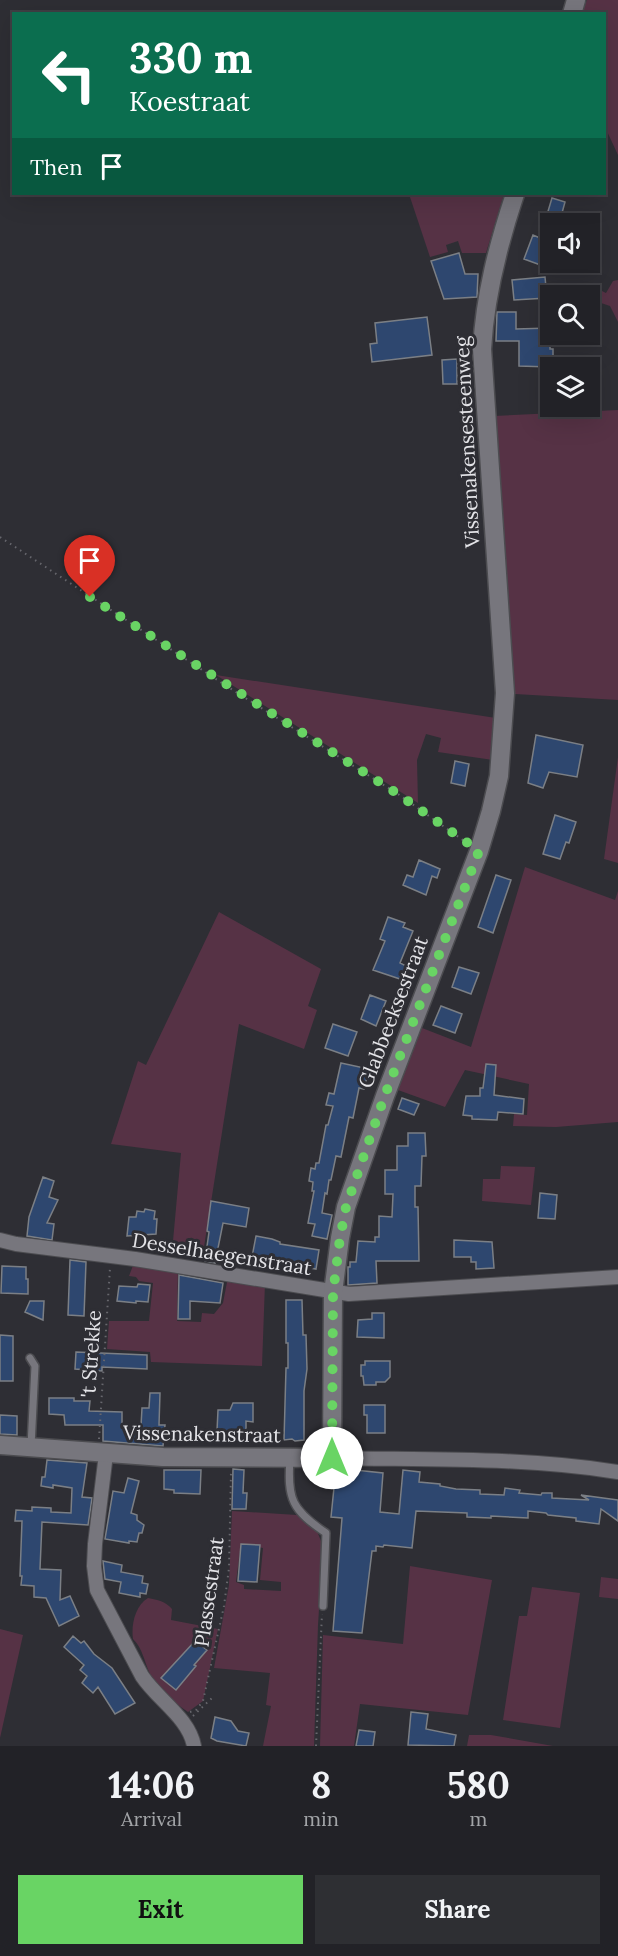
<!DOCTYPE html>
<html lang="en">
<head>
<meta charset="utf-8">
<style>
	body { margin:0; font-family:Lora,serif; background:#2e2f33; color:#f1f3f6; height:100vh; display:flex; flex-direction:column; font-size:22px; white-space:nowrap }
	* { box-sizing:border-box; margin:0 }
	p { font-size:20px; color:#a2a4a7 }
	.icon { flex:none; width:33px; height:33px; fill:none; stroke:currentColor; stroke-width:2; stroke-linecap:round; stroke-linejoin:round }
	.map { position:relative; height:1746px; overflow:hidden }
	.details { display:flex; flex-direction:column; background:#222227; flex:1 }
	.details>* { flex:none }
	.banner { position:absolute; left:12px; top:12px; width:594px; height:183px; border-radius:0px; box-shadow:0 6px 24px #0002,0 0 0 2px #3f3f44; background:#0b6e4f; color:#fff; overflow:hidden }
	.buttons { position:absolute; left:540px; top:213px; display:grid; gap:12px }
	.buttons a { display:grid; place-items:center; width:60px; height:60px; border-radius:0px; background:#222227; box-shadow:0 6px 24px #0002,0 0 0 2px #3f3f44; font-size:30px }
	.pin { position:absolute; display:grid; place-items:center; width:51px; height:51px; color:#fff; margin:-62px -26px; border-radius:50% 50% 50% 0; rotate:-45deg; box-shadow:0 0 6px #0007 }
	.pin .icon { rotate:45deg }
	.me { position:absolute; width:66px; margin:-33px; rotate:0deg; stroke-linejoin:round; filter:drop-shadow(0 0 4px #0008) }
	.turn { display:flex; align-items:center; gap:21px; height:126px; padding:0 18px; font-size:27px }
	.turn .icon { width:78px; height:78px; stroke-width:2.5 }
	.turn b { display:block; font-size:42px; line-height:51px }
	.then { display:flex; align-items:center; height:57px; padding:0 18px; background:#0003; gap:12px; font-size:22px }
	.eta { display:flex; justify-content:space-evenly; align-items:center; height:102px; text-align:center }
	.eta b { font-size:36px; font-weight:700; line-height:42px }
	.action { display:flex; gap:12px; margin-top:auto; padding:12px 18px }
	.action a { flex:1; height:69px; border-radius:0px; background:#69d464; color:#111; font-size:24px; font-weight:700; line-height:69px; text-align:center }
	.action a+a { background:#2e2f33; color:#f1f3f6 }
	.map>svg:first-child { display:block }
	.green { fill:#563245; fill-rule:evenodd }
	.building { fill:#2e476f; stroke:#7b7f85; stroke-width:1.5 }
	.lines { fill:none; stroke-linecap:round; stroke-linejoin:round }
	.lane-casing { stroke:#4c4c50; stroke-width:10 }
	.street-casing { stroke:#4c4c50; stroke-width:16 }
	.secondary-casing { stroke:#4c4c50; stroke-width:21 }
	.path { stroke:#67676d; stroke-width:2; stroke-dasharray:1.5 4.5; stroke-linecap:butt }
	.lane { stroke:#77767d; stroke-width:7 }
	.street { stroke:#77767d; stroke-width:14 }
	.secondary { stroke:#77767d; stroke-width:18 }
	.route { stroke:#69d464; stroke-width:10; stroke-dasharray:0 18 }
	.labels { text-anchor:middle; stroke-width:6; stroke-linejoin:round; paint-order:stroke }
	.street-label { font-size:20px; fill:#e4e4e8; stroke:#2e2e34 }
</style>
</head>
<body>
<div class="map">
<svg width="618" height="1746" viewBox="0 0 618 1746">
	<rect width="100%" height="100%" fill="#2e2e34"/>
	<!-- green -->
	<path class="green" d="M587,0H618V155L605,127L604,14L582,13Z
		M409,194H504L486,253H462L458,241L446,245L448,252L430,257Z
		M618,280V322L610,306L592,300L590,296L587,295L590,291L600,290L606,293L613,281Z
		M618,410V700L515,694L494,416Z
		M216,675L496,718L493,760L438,752L441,738L426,734L417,760L418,803Z
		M618,757V863L604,859Z
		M525,867L615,900L618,891V1122L556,1127L513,1126L514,1114L527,1115L529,1084L465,1070L445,1107L398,1090L422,1028L471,1047Z
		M219,912L321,969L308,1006L317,1010L304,1049L239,1024L204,1247L173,1241L181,1153L111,1144L138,1061L146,1065Z
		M501,1166L535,1167L531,1205L482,1201L483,1179H500Z
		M134,1263L178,1268L177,1321L201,1322L202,1313L214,1314L223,1303L228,1277L265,1283L262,1366L151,1362L150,1352L107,1349L109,1321H149L153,1283L139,1281L136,1277L129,1276Z
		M232,1511L297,1515L317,1531L323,1546L318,1625L314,1746H263L271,1706L266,1705L270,1673L214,1668L229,1585ZM241,1544L263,1548L260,1580L281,1582V1591L244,1589V1585L236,1582Z
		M410,1566L492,1580L468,1715L360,1704L354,1746H320L323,1635L403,1644Z
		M601,1577L618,1579V1599L599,1597Z
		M532,1587L580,1593L560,1728L503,1720L519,1616H527Z
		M148,1598C158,1600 165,1601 172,1609L171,1620L218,1629L203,1701L188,1712C174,1702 157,1690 150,1674C144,1661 143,1649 133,1639C131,1625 135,1606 148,1598Z
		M0,1629L23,1635L0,1738Z
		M469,1735H491L553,1746H467Z"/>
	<!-- building -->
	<path class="building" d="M552,198L565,202L559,224H550V255L546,267L524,259L533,235L540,238Z
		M459,253L465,274H478L477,297L444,299L431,261Z
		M545,277L547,298L514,300L512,280Z
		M497,312H516V329L550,328V349H553V361H550V367L519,366V341H496Z
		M427,317L432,355L372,362L370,344L377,343L375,323Z
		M457,359V384H443L442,360Z
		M536,735L583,745L577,777L549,772L543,788L528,783Z
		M455,761L469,764L465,786L451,783Z
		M555,815L576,822L569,843L566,842L560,859L543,854Z
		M419,860L440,869L437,878L432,876L426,895L403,885L407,875L413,877Z
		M496,875L511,880L493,933L478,927Z
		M388,917L405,923L403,927L413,931L400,963L408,967L403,980L373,970L385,941L380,939Z
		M459,967L479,973L471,994L452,987Z
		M370,995L386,1001L376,1026L361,1019Z
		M441,1006L462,1014L455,1033L433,1025Z
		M333,1024L357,1032L348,1056L325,1048Z
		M341,1063L369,1069L364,1089L359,1088L353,1118L349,1117L341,1157L336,1156L331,1180H329L327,1194L325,1193L322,1213L332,1215L327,1239L312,1236L315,1224L308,1223L314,1191H312L313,1182L309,1181L311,1168L315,1169L316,1163H319L326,1125H328L333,1106L326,1105L329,1093L334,1094Z
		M486,1064L496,1065L494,1095L524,1099L523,1114L498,1112L497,1120L472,1119V1116L463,1115L466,1096H480V1088H483Z
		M402,1098L419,1104L414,1115L398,1109Z
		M408,1133H425L426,1156H422L421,1186H415V1207H418L419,1261H376L377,1283L348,1285V1267H350V1262H356L358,1241L375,1242V1237H379V1216L392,1217L393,1194H385V1170H397V1146H408Z
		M43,1177L54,1181L49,1197L58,1200L47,1223L54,1224L52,1240L27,1236L29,1217Z
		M540,1193L557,1195L555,1219L538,1218Z
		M211,1201L249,1208L246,1227L223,1223L215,1263L205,1261L209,1232L207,1231Z
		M145,1209L155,1211L154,1219H157L156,1234L127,1236L129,1217H136L137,1211L144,1212Z
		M256,1236L272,1239L280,1242V1244L319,1250L316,1269L252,1257Z
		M454,1240L492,1242L494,1268L476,1269V1262H471V1257H454Z
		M70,1260L86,1262L84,1316L68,1315Z
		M2,1266L26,1267V1279H28V1294L1,1293Z
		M179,1275L223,1283L220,1303L190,1301V1319H178Z
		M138,1284L150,1285L148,1302L136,1301V1303L117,1301L119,1286L137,1287Z
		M286,1300H302L303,1335H306L307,1369L304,1391V1440L295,1441L292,1439L284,1440L286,1368H288V1343H286Z
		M30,1301H44L43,1320L25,1312Z
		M372,1313H384V1338L357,1337L358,1320L372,1319Z
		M0,1335L13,1336V1381H0Z
		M76,1352L147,1355V1369L102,1367V1371L75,1369Z
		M365,1361H390V1377L385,1382H376V1385H364L363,1376H361V1365H365Z
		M150,1393H160L159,1425H165L163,1446L103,1441V1425H65L64,1415L49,1414V1398H74V1401H90L89,1411L122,1412V1424L141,1426L142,1408H149Z
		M233,1403H253V1422L246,1421V1431H217L218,1410H230Z
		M364,1405H385V1433H367V1415H364Z
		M0,1415L17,1416V1435L0,1434Z
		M47,1460L87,1463L82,1497L92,1498L88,1525L42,1522L40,1569L61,1570L60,1600L70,1596L79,1616L59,1626L46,1598L34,1597V1586L21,1585L22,1576H20L22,1521H15L16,1510L32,1511V1507L51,1508V1512L71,1513L72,1488L53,1485V1488L41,1486L42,1477H45Z
		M336,1468L383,1473L380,1512L399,1514L403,1470L420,1472L419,1482L440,1484V1486L456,1489L480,1490V1494L504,1495L505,1488L520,1490L519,1493L541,1495L542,1493H552V1498L589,1500L581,1495L618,1500V1521L601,1509L599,1524L576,1521V1518L548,1515L546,1513L528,1511V1518L491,1516V1518L467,1517V1513L416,1511L412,1548L384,1545L383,1547L376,1546V1551H372L362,1633L333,1631L342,1518L331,1517Z
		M233,1469L244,1470L243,1493H247L246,1509H232Z
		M164,1470H201L200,1494L174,1493V1490L164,1489Z
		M128,1478L139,1481L131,1513L137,1515V1520L144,1525L142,1533H139L137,1542L129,1541V1543L105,1539L113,1491L124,1493Z
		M241,1544L260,1545L257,1582L238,1581Z
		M103,1561L122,1565L121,1572L143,1576L142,1583L148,1584L146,1594L140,1593V1597L119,1593L121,1582L105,1579Z
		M73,1636L81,1643L84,1641L94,1654L112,1668L135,1703L115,1714L98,1687L93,1693L82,1683L87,1676L80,1670L84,1665L64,1647Z
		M195,1641L207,1650L194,1665L196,1666L176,1690L161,1678Z
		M411,1712L428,1714L426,1729L456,1735L454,1746L408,1745Z
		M215,1717L231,1721L238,1731L249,1733L246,1746L217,1741L211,1738Z
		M359,1730L375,1732L373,1746H356Z"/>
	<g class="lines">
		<!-- lane casing -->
		<g class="lane-casing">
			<path id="lane" d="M30,1358L35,1366L31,1446
				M290,1459C287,1499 292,1510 326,1533L323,1606"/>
		</g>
		<!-- street casing -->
		<g class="street-casing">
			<path id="street" d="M0,1240L16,1244L135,1259L349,1294L618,1277
				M106,1454L95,1544L94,1566L97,1590L142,1676C158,1700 189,1718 194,1746
				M332,1458C427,1460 524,1457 618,1472"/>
		</g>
		<!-- secondary casing -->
		<g class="secondary-casing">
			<path id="secondary" d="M572,14L576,0
				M0,1445L163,1457L332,1458L333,1293L340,1238L346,1207L385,1096L479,851L491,811L499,776L505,693L482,349C485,295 498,245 515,194"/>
		</g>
		<!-- path -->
		<path class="path" d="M0,537L228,687L398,794L467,843
			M99,1439L110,1268
			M190,1712L196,1710L203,1701L224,1606L229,1568L231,1472
			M193,1716L212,1698
			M316,1746L322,1614"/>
		<!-- lane -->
		<use href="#lane" class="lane"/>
		<!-- street -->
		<use href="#street" class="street"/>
		<!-- secondary -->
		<use href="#secondary" class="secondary"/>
	</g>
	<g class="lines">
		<!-- route -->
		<path class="route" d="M90,597L398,794L479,851L385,1095L346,1207L340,1238L333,1293L332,1458"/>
	</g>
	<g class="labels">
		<!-- street labels -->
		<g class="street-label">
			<text transform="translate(467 442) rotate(-93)" y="7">Vissenakensesteenweg</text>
			<text transform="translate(393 1012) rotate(-69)" y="7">Glabbeeksestraat</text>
			<text transform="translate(222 1254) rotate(9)" y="7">Desselhaegenstraat</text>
			<text transform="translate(91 1354) rotate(-86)" y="7">'t Strekke</text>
			<text transform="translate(202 1434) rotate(1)" y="7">Vissenakenstraat</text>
			<text transform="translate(209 1592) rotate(-82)" y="7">Plassestraat</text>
		</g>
	</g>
</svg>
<div class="buttons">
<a><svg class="icon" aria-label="sound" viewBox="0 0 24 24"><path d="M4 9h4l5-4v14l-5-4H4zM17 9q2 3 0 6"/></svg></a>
<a><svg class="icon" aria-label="search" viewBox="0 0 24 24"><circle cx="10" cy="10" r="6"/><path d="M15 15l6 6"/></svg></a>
<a><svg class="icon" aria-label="layers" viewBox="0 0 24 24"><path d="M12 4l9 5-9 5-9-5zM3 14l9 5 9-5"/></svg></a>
</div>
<div class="pin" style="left:90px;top:597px;background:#d93025"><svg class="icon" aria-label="arrive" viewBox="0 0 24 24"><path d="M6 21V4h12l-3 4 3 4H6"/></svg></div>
<svg class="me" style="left:332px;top:1458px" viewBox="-20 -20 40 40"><circle r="19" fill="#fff"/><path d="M0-13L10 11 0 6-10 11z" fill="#69d464"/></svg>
<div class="banner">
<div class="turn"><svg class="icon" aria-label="left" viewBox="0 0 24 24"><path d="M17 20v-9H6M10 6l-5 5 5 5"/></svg><div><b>330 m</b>Koestraat</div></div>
<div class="then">Then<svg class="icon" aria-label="arrive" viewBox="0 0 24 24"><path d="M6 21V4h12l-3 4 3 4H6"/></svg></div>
</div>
</div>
<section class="details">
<div class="eta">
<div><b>14:06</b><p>Arrival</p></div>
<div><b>8</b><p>min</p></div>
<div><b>580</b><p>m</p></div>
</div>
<div class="action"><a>Exit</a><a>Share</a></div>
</section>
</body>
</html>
